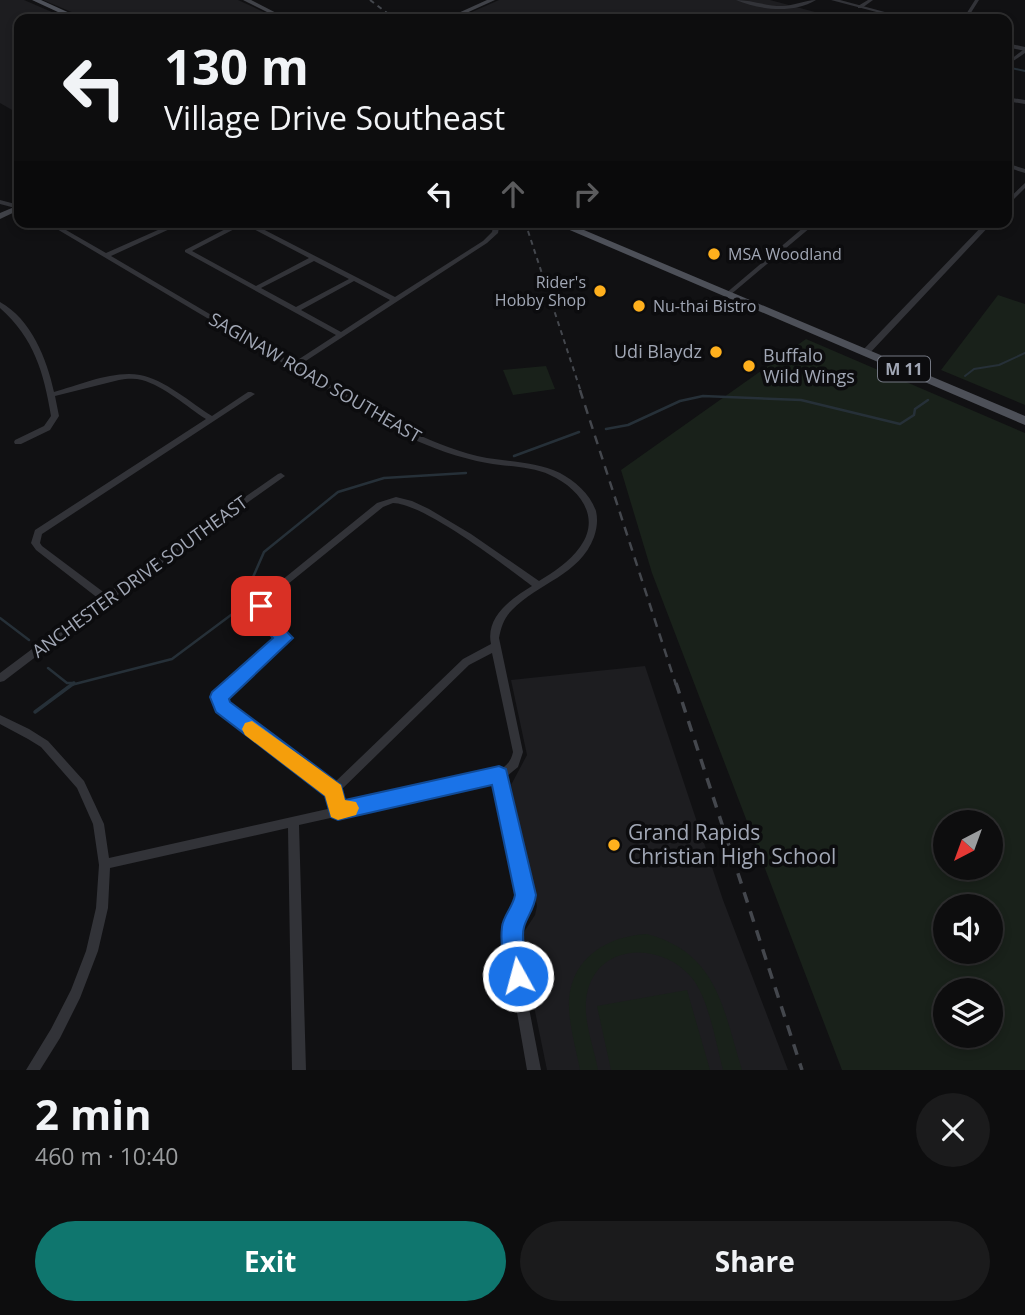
<!DOCTYPE html>
<html lang="en">
<head>
<meta charset="utf-8">
<style>
	body { margin:0; font-family:"Open Sans",sans-serif; background:#1b1b1c; color:#f1f3f6; height:100vh; display:flex; flex-direction:column; font-size:26px; white-space:nowrap }
	* { box-sizing:border-box; margin:0 }
	p { font-size:23px; color:#9a9c9e }
	.icon { flex:none; width:38px; height:38px; fill:none; stroke:currentColor; stroke-width:2; stroke-linecap:round; stroke-linejoin:round }
	.map { position:relative; height:1070px; overflow:hidden }
	.panel { display:flex; flex-direction:column; background:#0d0d0e; flex:1 }
	.panel>* { flex:none }
	.banner { position:absolute; left:14px; top:14px; width:998px; height:214px; border-radius:14px; box-shadow:0 4px 10px #0003,0 0 0 2px #2d2d2e; background:#0d0d0e; color:#f1f3f6; overflow:hidden }
	.needle { width:46px; rotate:221deg }
	.tools { position:absolute; left:933px; top:810px; display:grid; gap:14px }
	.tools a { display:grid; place-items:center; width:70px; height:70px; border-radius:50%; background:#0d0d0e; box-shadow:0 4px 10px #0003,0 0 0 2px #2d2d2e; font-size:35px }
	.pin { position:absolute; display:grid; place-items:center; width:60px; height:60px; color:#fff; margin:-30px; border-radius:14px; box-shadow:0 4px 10px #0006 }
	.me { position:absolute; width:77px; margin:-38px; rotate:353deg; stroke-linejoin:round; filter:drop-shadow(0 0 5px #0008) }
	.turn { display:flex; align-items:center; gap:24px; height:147px; padding:0 35px; font-size:32px }
	.turn .icon { width:91px; height:91px; stroke-width:2.5 }
	.turn b { display:block; font-size:49px; line-height:60px }
	.lanes { display:flex; align-items:center; height:66px; padding:0 35px; background:#0003; justify-content:center; gap:35px; direction:ltr }
	.lanes .off { opacity:.35 }
	.round { display:grid; place-items:center; flex:none; width:74px; height:74px; border-radius:37px; background:#1b1b1c }
	.summary { display:flex; align-items:center; justify-content:space-between; height:119px; padding:0 35px }
	h1 { font-size:42px; font-weight:700; line-height:52px }
	.button { display:flex; gap:14px; margin-top:auto; padding:14px 35px }
	.button a { flex:1; height:80px; border-radius:42px; background:#0f766e; color:#fff; font-size:28px; font-weight:700; line-height:80px; text-align:center }
	.button a+a { background:#1b1b1c; color:#f1f3f6 }
	.map>svg:first-child { display:block }
	.built { fill:#1d1d20 }
	.green { fill:#19211a; fill-rule:evenodd }
	.lines { fill:none; stroke-linecap:round; stroke-linejoin:round }
	.stream-far2 { stroke:#263038; stroke-width:2 }
	.stream-far1 { stroke:#263038; stroke-width:2.5 }
	.stream { stroke:#263038; stroke-width:3.5 }
	.minor { fill:#323338; fill-rule:evenodd }
	.tertiary { fill:#323338; fill-rule:evenodd }
	.secondary { fill:#404248; fill-rule:evenodd }
	.primary { fill:#4d5058; fill-rule:evenodd }
	.rail-far2 { stroke:#44474d; stroke-width:2; stroke-dasharray:5 4.5; stroke-linecap:butt }
	.rail-far1 { stroke:#44474d; stroke-width:2.5; stroke-dasharray:9 7; stroke-linecap:butt }
	.rail { stroke:#44474d; stroke-width:3.5; stroke-dasharray:11 9; stroke-linecap:butt }
	.route { fill:#1a73e8; stroke:#114b97; stroke-width:2 }
	.slow { fill:#f59e0b }
	.poi-dot { fill:#ffb01d; stroke:#0c0c0e; stroke-width:2.5 }
	.labels { text-anchor:middle; stroke-width:7; stroke-linejoin:round; paint-order:stroke }
	.far-poi-label { font-size:16px; fill:#a1a7b5; stroke:#0c0c0e; text-anchor:start }
	.shield { fill:#0c0c0e; stroke:#747883; stroke-width:2 }
	.shield-label { font-size:16px; font-weight:bold; fill:#a1a7b5 }
	.poi-label { font-size:18px; fill:#a1a7b5; stroke:#0c0c0e; text-anchor:end }
	.street-label { font-size:18px; fill:#a1a7b5; stroke:#0c0c0e }
	.near-poi-label { font-size:21px; fill:#a1a7b5; stroke:#0c0c0e; text-anchor:start }
</style>
</head>
<body>
<div class="map">
<svg width="1025" height="1070" viewBox="0 0 1025 1070">
	<rect width="100%" height="100%" fill="#111113"/>
	<!-- built -->
	<path class="built" d="M0,0H24L68,19H19V114L0,103Z
		M43,0H238L279,19H88Z
		M499,0H770L815,12L803,19H456Z
		M645,666L723,900L788,1070H547L520,938L535,915L537,906L511,785L527,755L511,680Z"/>
	<!-- green -->
	<path class="green" d="M998,295L1025,304V405L941,370Z
		M806,339L1025,433V1070H842L652,573L621,470ZM945,822H990V868H945ZM990,906V952H945V906ZM990,990V1036H945V990Z
		M546,366L555,389L513,395L503,370Z
		M647,934C718,953 723,1009 742,1070H723C716,1044 709,999 692,978C660,939 591,943 586,1001C584,1023 594,1048 598,1070H580C576,1048 568,1023 569,1000C572,957 608,936 647,934Z
		M687,990L710,1070H611L597,1006Z"/>
	<g class="lines">
		<!-- stream-far2 -->
		<path class="stream-far2" d="M1011,68L1025,71
			M965,376L974,369L999,365L1025,353"/>
		<!-- stream-far1 -->
		<path class="stream-far1" d="M606,429L628,425L680,401L703,396L801,400L900,424L914,415L915,409L928,400
			M514,456L579,432
			M0,618L29,640
			M48,668L67,683H74
			M71,685L172,659L239,609L264,552L338,492L384,478L466,473"/>
		<!-- stream -->
		<path class="stream" d="M35,712L74,683"/>
		<!-- minor -->
		<path class="minor" d="M736,0C751,0 766,6 782,6C794,6 805,0 816,0C792,14 761,10 736,0Z
			M868,0H873L862,8H858V6Z
			M975,0H979L967,19H963Z
			M1023,50H1025V53L1006,66V63Z
			M1006,97L1025,100V104L1006,101Z
			M1009,117L1014,118L1006,125V120Z
			M1006,163L1025,169V173L1006,167Z
			M1025,183V188L1006,207V201Z
			M0,200L19,205V209L0,204Z
			M45,222H53L62,227L75,222H84L66,230L106,253L176,222H185L111,256L293,363L336,335L185,252V250L239,222H249L395,297L483,241L492,232L494,222H500L498,233L487,243L298,366L412,432C436,443 461,453 487,458C512,462 537,462 560,473C575,481 590,494 596,511C598,520 597,528 594,537C580,575 538,583 512,610C504,618 501,627 499,638L523,752L518,767L506,777L531,895L527,908L519,925L518,935L522,972L541,1070H527L510,972L506,935L507,925L516,905L519,895L496,781L299,825L306,1070H292L288,828L110,868L108,908L98,951L80,998L60,1038L40,1070H26L51,1029L71,990L86,951L96,908L99,865L93,824L77,788L41,747L28,739L0,724V715L29,729L48,741L84,781L104,824L109,858L332,808L328,794L218,710L214,697L215,694L278,638L256,615V606L266,593L377,503L396,497L412,501L429,509L471,534L539,581C554,572 569,562 580,547C602,517 579,488 550,475C531,466 508,467 487,463C459,458 432,448 406,436ZM244,224L309,258L256,286L192,251ZM314,261L349,279L296,307L261,288ZM354,281L390,300L341,332L301,310ZM393,503C425,504 504,565 532,586C512,598 485,617 491,644L463,659L333,784L226,705L224,698L289,638L266,614V607L272,597L383,507ZM492,653L513,752C511,762 506,766 498,771L342,806L339,792L469,665Z
			M810,222H817L729,296H725V294Z
			M986,222H993L868,355H862V351Z
			M0,302C31,319 47,359 54,392C79,385 114,370 140,375C164,379 191,403 212,416L248,392H251L255,394L42,534L40,543L42,546L106,594L278,474L281,473L285,476L109,601L4,681L0,682V673L99,599L36,550L31,543L35,530L206,419C187,407 164,386 142,380C134,378 126,379 119,380L55,396L59,416L50,430L21,444H15L14,442L15,440L44,426L51,416C44,373 34,338 0,308Z"/>
		<!-- tertiary -->
		<path class="tertiary" d="M831,0H840L911,19H903Z
			M1006,43L1025,47V51L1006,47Z"/>
		<!-- secondary -->
		<path class="secondary" d="M243,0H251L288,19H281Z
			M487,0H495L453,19H445Z
			M19,205V210L0,219V213Z"/>
		<!-- primary -->
		<path class="primary" d="M32,0H41L83,19H73Z
			M551,222H565L1025,416V425Z"/>
		<!-- rail-far2 -->
		<path class="rail-far2" d="M370,0L395,19
			M525,222L581,392"/>
		<!-- rail-far1 -->
		<path class="rail-far1" d="M580,390L676,685"/>
		<!-- rail -->
		<path class="rail" d="M676,683L802,1070"/>
	</g>
	<!-- route -->
	<path class="route" d="M261,600L267,601L269,613L293,638L229,699L230,702L341,785L345,800L499,766L506,769L536,895C534,910 527,916 524,927C519,945 533,966 526,984L518,987L510,984C504,969 500,943 502,927C503,916 513,907 515,895L492,785L338,820L331,817L325,796L216,712L210,697L212,692L273,638L252,615L255,601Z"/>
	<!-- slow -->
	<path class="slow" d="M252,721L341,785L345,800L356,802L359,808L356,815L338,820L331,817L325,796L245,735L242,729L245,723Z"/>
	<!-- markers -->
	<g class="poi-dot">
		<circle cx="714" cy="254" r="7"/>
		<circle cx="600" cy="291" r="7"/>
		<circle cx="639" cy="306" r="7"/>
		<circle cx="716" cy="352" r="7"/>
		<circle cx="749" cy="366" r="7"/>
		<circle cx="614" cy="845" r="7"/>
	</g>
	<g class="labels">
		<!-- far-poi labels -->
		<g class="far-poi-label">
			<text x="728" y="260">MSA Woodland</text>
			<text x="586" y="288" text-anchor="end">Rider's<tspan x="586" dy="18">Hobby Shop</tspan></text>
			<text x="653" y="312">Nu-thai Bistro</text>
		</g>
		<!-- shield labels -->
		<rect class="shield" x="878" y="356.5" width="52" height="25" rx="5"/>
		<g class="shield-label">
			<text x="904" y="375">M 11</text>
		</g>
		<!-- poi labels -->
		<g class="poi-label">
			<text x="702" y="358">Udi Blaydz</text>
			<text x="763" y="362" text-anchor="start">Buffalo<tspan x="763" dy="21">Wild Wings</tspan></text>
		</g>
		<!-- street labels -->
		<g class="street-label">
			<text transform="translate(315 378) rotate(30)" y="6">SAGINAW ROAD SOUTHEAST</text>
			<text transform="translate(140 577) rotate(-36)" y="6">ANCHESTER DRIVE SOUTHEAST</text>
		</g>
		<!-- near-poi labels -->
		<g class="near-poi-label">
			<text x="628" y="840">Grand Rapids<tspan x="628" dy="24">Christian High School</tspan></text>
		</g>
	</g>
</svg>
<div class="tools">
<a><svg class="needle" viewBox="-14 -14 28 28"><path d="M0-13l5 13h-10z" fill="#e53935"/><path d="M0 13l5-13h-10z" fill="#9a9c9e"/></svg></a>
<a><svg class="icon" aria-label="sound" viewBox="0 0 24 24"><path d="M4 9h4l5-4v14l-5-4H4zM17 9q2 3 0 6"/></svg></a>
<a><svg class="icon" aria-label="layers" viewBox="0 0 24 24"><path d="M12 4l9 5-9 5-9-5zM3 14l9 5 9-5"/></svg></a>
</div>
<div class="pin" style="left:261px;top:606px;background:#d93025"><svg class="icon" aria-label="arrive" viewBox="0 0 24 24"><path d="M6 21V4h12l-3 4 3 4H6"/></svg></div>
<svg class="me" style="left:518px;top:976px" viewBox="-20 -20 40 40"><circle r="17" fill="#1a73e8" stroke="#fff" stroke-width="3"/><path d="M0-11L8 9 0 5-8 9z" fill="#fff"/></svg>
<div class="banner">
<div class="turn"><svg class="icon" aria-label="left" viewBox="0 0 24 24"><path d="M17 20v-9H6M10 6l-5 5 5 5"/></svg><div><b>130 m</b>Village Drive Southeast</div></div>
<div class="lanes"><svg class="icon" aria-label="left" viewBox="0 0 24 24"><path d="M17 20v-9H6M10 6l-5 5 5 5"/></svg><svg class="icon off" aria-label="ahead" viewBox="0 0 24 24"><path d="M12 20V5M6 11l6-6 6 6"/></svg><svg class="icon off" aria-label="right" viewBox="0 0 24 24"><path d="M7 20v-9h11M14 6l5 5-5 5"/></svg></div>
</div>
</div>
<section class="panel">
<div class="summary"><div><h1>2 min</h1><p>460 m · 10:40</p></div><a class="round"><svg class="icon" aria-label="close" viewBox="0 0 24 24"><path d="M6 6l12 12M18 6L6 18"/></svg></a></div>
<div class="button"><a>Exit</a><a>Share</a></div>
</section>
</body>
</html>
